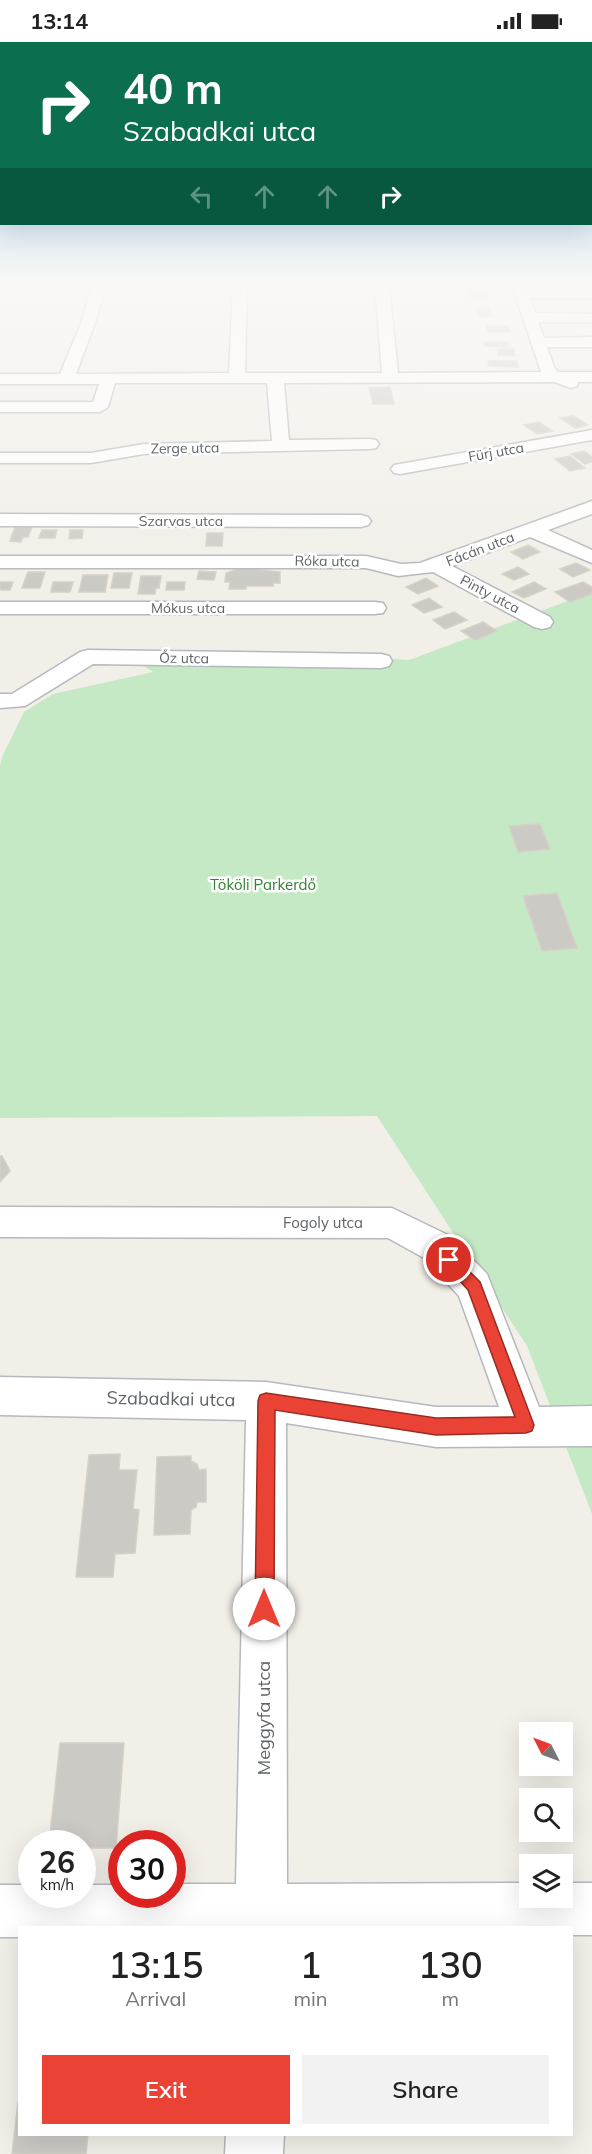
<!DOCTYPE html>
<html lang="en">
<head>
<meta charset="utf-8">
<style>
	body { margin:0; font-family:Mulish,sans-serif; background:#f2f2f2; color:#222; height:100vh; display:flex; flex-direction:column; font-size:22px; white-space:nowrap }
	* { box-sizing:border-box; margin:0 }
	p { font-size:20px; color:#767676 }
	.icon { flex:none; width:33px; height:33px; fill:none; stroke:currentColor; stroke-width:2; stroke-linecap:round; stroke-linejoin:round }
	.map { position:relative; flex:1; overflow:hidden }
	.side { position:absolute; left:18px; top:1884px; width:555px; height:210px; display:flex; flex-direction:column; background:#fff; border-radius:0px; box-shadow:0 6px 24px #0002 }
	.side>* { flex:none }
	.banner { position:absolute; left:0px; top:0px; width:592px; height:183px; box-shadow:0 6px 24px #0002; background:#0b6e4f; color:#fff; overflow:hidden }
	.needle { width:39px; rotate:312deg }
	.controls { position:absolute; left:519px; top:1680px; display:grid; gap:12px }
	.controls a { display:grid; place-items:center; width:54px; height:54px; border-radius:0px; background:#fff; box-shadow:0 6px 24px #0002; font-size:30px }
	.speed { position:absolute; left:18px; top:1788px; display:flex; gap:12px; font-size:30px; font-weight:700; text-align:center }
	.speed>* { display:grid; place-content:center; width:78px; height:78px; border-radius:50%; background:#fff; box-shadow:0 6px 24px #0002; line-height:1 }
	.speed small { font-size:15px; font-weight:400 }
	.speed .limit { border:9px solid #d22; background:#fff; color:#111 }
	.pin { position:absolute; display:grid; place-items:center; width:51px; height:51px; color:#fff; margin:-26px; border:3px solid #fff; border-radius:50%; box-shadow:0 2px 6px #0007 }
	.me { position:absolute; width:66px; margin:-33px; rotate:0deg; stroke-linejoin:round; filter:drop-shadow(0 0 4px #0008) }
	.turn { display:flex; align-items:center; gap:21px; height:126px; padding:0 24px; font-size:27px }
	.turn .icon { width:78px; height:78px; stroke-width:2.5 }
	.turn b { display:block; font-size:42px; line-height:51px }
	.lanes { display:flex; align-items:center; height:57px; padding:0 24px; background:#0003; justify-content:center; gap:30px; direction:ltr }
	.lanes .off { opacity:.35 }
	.eta { display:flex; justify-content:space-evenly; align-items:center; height:102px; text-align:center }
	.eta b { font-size:36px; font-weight:600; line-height:42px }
	.primary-button { display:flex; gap:12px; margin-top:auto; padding:12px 24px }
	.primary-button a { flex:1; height:69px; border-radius:0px; background:#ea4335; color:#fff; font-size:24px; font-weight:600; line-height:69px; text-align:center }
	.primary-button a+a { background:#f2f2f2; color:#222 }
	.status { display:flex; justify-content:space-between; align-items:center; height:42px; padding:0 30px; background:#fff; direction:ltr }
	.status svg { height:16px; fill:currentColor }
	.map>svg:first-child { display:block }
	.green { fill:#c5e8c5 }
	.building { fill:#cccac5; stroke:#d6d1c6; stroke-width:1.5 }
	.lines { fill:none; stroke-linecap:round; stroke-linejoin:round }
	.minor-casing { stroke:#b5b8bc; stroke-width:3 }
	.minor { fill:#fff; fill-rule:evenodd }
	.route { fill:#ea4335; stroke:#982c22; stroke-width:1.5 }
	.labels { text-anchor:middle; stroke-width:5; stroke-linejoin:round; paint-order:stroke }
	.far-street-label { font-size:14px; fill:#5f6368; stroke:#fff }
	.park-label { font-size:15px; fill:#348238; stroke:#fff }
	.street-label { font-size:15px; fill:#5f6368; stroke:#fff }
	.near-street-label { font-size:18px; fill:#5f6368; stroke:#fff }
</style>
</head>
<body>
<div class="status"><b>13:14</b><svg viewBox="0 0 49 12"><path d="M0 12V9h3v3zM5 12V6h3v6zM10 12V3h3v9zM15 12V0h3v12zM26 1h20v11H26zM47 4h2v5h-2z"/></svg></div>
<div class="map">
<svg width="592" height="2112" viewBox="0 0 592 2112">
	<rect width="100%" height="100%" fill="#f1efe8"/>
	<!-- green -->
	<path class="green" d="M592,550V1472L527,1304L377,1074L0,1076V724L2,715L24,670L53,652L153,630L129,614L277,610L409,618Z"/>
	<!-- building -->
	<path class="building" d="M467,248H486L488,256H469Z
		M476,266H489L492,275H479Z
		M486,284H508L510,290H488Z
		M484,300H507L508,305L485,304Z
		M497,307H514L515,314L498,313Z
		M488,319H517L518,325L489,324Z
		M390,345L394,362H373L369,346Z
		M573,374L588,383L575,386L560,376Z
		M539,380L552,389L537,392L524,383Z
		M584,409L592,415V420L585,422L571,412Z
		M570,414L585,426L570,429L555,417Z
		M15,485H32L28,495H23L21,500L10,499Z
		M42,488H57L55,496H39Z
		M70,488H83L82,496L69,497Z
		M207,491H223L222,504H206Z
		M528,503L540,510L523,517L511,510Z
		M576,521L590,528L573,535L560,527Z
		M518,525L529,532L514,538L502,532Z
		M241,526L280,530V541H273V544H246V547H229L230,540H225L226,531Z
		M199,529L216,530L214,538L197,537Z
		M28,530H45L40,546H22Z
		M114,531H132L129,546H111Z
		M83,533H108L105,550H79Z
		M141,534H161L159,546H156L155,552H138Z
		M426,536L438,544L418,552L406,545Z
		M0,540H13L10,548H0Z
		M53,540H73L70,550H51Z
		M167,540H185L184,548H166Z
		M534,540L546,547L524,556L512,550Z
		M583,540L592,545V552L570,560L555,550Z
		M429,556L442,565L424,571L412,563Z
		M454,570L467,578L445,587L433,578Z
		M483,580L497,589L475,598L461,589Z
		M540,782L550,807L518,810L509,784Z
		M557,851L577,906L542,909L523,854Z
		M0,1114H2L10,1129L0,1140Z
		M120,1412L119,1428H137L133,1467L139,1468L135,1511L115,1512L113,1535H76L89,1413Z
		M191,1414V1419L197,1422L199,1428L206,1427V1460H197L196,1465L191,1468L190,1492L154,1493L157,1415Z
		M60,1701H124L116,1806H82V1802H49Z
		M18,2060L20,2092H88L86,2112H12Z"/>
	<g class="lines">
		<!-- minor casing -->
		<g class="minor-casing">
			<path id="minor" d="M92,243H106L95,281L76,332L229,331L233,243H247L245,331H382L375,243H389L398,331L541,330L512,243H526L528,248H592V256H530L535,271L592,272V280H538L544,296L592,295V305H547L554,325L558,330H592V340H578L577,344L571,346L554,340L284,341L289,398L370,397L376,398L379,402L376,406L370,407L144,412L91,421H0V411H91L144,402L272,399L267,341H115L108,365L100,370H0V360H93L99,342H0V332H60L81,281Z
				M592,388V398L400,432L394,431L391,427L394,423L400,422Z
				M592,459V472L548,488L592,508V521L530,495L452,524L550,575L553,580L550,585L542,587L534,585L433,530L398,534L366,526H0V514H366L401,522L420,521Z
				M0,472L361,473L368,475L371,479L368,483L361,485L0,484Z
				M0,560H375L383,561L386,566L383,571L375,572H0Z
				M88,608L381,612L389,614L392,619L389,624L381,626L93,622L25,664L0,666V652H12L80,610Z
				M0,1165L392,1166L450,1194L487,1232L539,1365L592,1364V1404L436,1405L286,1381L287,1842L530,1841V1856H562V1841H592V1893H572V1886H20V1895H0V1843H32V1852H82V1843H122V1852H172V1842H236L246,1378L0,1373V1335L266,1340L436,1365H499L459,1254L424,1216L388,1196L0,1195Z
				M226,2092H284L283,2112H225Z"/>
		</g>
		<!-- minor -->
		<use href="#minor" class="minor"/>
	</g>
	<!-- sky -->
	<linearGradient id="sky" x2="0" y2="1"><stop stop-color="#8fc3f1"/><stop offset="0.45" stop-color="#f9f8f5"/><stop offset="1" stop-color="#f9f8f5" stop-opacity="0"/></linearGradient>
	<rect width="592" height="539" fill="url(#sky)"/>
	<!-- route -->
	<path class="route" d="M449,1212L454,1214L480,1240L534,1383L532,1389L526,1391L436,1393L275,1368L274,1567L271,1573L264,1576L258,1573L255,1567L258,1359L260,1353L266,1351L436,1376L515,1375L468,1248L441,1218L444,1214Z"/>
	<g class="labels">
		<!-- far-street labels -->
		<g class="far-street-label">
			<text transform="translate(185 406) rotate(-1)" y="5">Zerge utca</text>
			<text transform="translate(496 410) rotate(-10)" y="5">Fürj utca</text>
			<text x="181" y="484">Szarvas utca</text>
			<text transform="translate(480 507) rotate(-21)" y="5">Fácán utca</text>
			<text transform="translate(327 519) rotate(1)" y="5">Róka utca</text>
			<text transform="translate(490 552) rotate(28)" y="5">Pinty utca</text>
			<text x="188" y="571">Mókus utca</text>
			<text transform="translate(184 616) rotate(1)" y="5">Őz utca</text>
		</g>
		<!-- park labels -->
		<g class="park-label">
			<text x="263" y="848">Tököli Parkerdő</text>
		</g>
		<!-- street labels -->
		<g class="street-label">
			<text x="323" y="1186">Fogoly utca</text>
		</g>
		<!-- near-street labels -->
		<g class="near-street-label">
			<text transform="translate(171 1357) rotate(1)" y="6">Szabadkai utca</text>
			<text transform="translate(264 1676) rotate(-90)" y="6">Meggyfa utca</text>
		</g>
	</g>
</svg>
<div class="controls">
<a><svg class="needle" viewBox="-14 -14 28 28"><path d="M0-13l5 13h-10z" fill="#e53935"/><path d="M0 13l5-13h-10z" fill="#767676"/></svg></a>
<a><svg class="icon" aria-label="search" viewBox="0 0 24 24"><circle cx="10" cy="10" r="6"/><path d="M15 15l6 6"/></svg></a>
<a><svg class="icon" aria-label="layers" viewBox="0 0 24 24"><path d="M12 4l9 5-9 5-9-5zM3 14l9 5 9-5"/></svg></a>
</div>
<div class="speed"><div>26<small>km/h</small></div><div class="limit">30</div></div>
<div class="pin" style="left:449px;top:1218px;background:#d93025"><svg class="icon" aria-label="arrive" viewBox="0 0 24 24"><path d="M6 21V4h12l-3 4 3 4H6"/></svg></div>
<svg class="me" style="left:264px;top:1567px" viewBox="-20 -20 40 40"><circle r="19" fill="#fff"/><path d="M0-13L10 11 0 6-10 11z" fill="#ea4335"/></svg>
<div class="banner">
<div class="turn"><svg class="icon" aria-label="right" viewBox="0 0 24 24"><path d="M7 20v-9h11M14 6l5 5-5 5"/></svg><div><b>40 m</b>Szabadkai utca</div></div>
<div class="lanes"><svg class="icon off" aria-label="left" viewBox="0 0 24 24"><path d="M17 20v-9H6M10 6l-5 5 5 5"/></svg><svg class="icon off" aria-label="ahead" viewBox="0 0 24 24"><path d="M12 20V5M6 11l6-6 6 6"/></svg><svg class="icon off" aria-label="ahead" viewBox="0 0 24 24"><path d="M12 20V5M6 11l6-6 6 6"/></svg><svg class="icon" aria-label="right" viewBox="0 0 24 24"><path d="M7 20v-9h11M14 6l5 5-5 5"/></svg></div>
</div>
<section class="side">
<div class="eta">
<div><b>13:15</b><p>Arrival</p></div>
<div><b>1</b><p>min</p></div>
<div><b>130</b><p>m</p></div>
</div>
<div class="primary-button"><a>Exit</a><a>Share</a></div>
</section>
</div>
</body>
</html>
